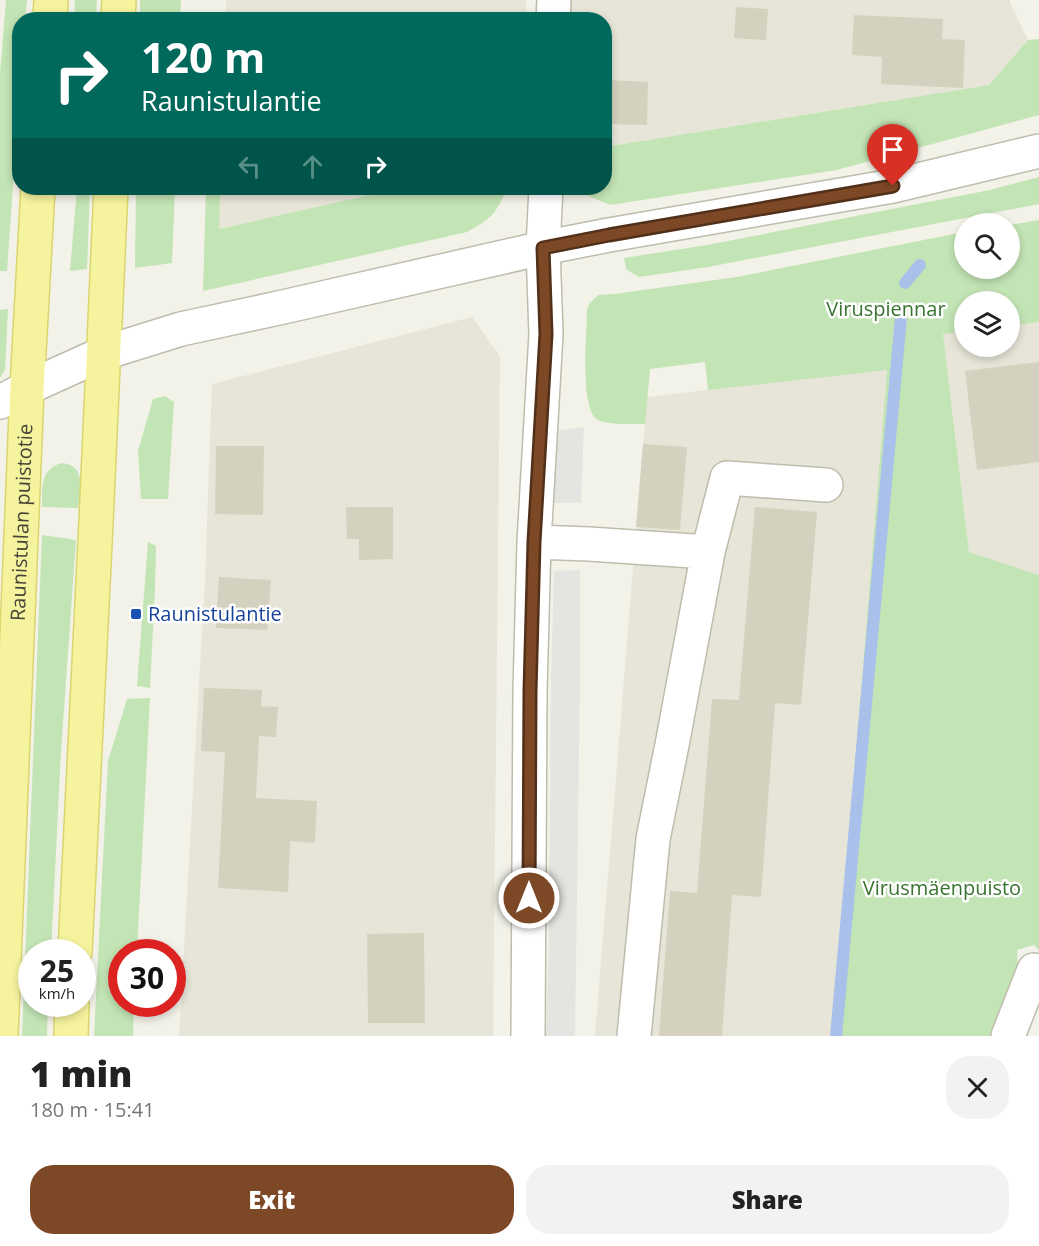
<!DOCTYPE html>
<html lang="en">
<head>
<meta charset="utf-8">
<style>
	body { margin:0; font-family:"Open Sans",sans-serif; background:#f2f2f2; color:#222; height:100vh; display:flex; flex-direction:column; font-size:22px; white-space:nowrap }
	* { box-sizing:border-box; margin:0 }
	p { font-size:20px; color:#767676 }
	.icon { flex:none; width:33px; height:33px; fill:none; stroke:currentColor; stroke-width:2; stroke-linecap:round; stroke-linejoin:round }
	.map { position:relative; height:1036px; overflow:hidden }
	.drawer { display:flex; flex-direction:column; background:#fff; flex:1 }
	.drawer>* { flex:none }
	.top-card { position:absolute; left:12px; top:12px; width:600px; height:183px; border-radius:24px; box-shadow:0 3px 9px #0003; background:#00695c; color:#fff; overflow:hidden }
	.controls { position:absolute; left:954px; top:213px; display:grid; gap:12px }
	.controls a { display:grid; place-items:center; width:66px; height:66px; border-radius:50%; background:#fff; box-shadow:0 3px 9px #0003; font-size:30px }
	.speed { position:absolute; left:18px; top:939px; display:flex; gap:12px; font-size:30px; font-weight:700; text-align:center }
	.speed>* { display:grid; place-content:center; width:78px; height:78px; border-radius:50%; background:#fff; box-shadow:0 3px 9px #0003; line-height:1 }
	.speed small { font-size:15px; font-weight:400 }
	.speed .limit { border:9px solid #d22; background:#fff; color:#111 }
	.pin { position:absolute; display:grid; place-items:center; width:51px; height:51px; color:#fff; margin:-62px -26px; border-radius:50% 50% 50% 0; rotate:-45deg; box-shadow:0 0 6px #0007 }
	.pin .icon { rotate:45deg }
	.me { position:absolute; width:66px; margin:-33px; rotate:0deg; stroke-linejoin:round; filter:drop-shadow(0 0 4px #0008) }
	.turn { display:flex; align-items:center; gap:21px; height:126px; padding:0 30px; font-size:27px }
	.turn .icon { width:78px; height:78px; stroke-width:2.5 }
	.turn b { display:block; font-size:42px; line-height:51px }
	.lanes { display:flex; align-items:center; height:57px; padding:0 30px; background:#0003; justify-content:center; gap:30px; direction:ltr }
	.lanes .off { opacity:.35 }
	.round { display:grid; place-items:center; flex:none; width:63px; height:63px; border-radius:24px; background:#f2f2f2 }
	.headline { display:flex; align-items:center; justify-content:space-between; height:102px; padding:0 30px }
	h1 { font-size:36px; font-weight:800; line-height:45px }
	.action { display:flex; gap:12px; margin-top:auto; padding:12px 30px }
	.action a { flex:1; height:69px; border-radius:24px; background:#7c4825; color:#fff; font-size:24px; font-weight:800; line-height:69px; text-align:center }
	.action a+a { background:#f2f2f2; color:#222 }
	.map>svg:first-child { display:block }
	.residential { fill:#e6e5d7 }
	.green { fill:#c3e4b4 }
	.parking { fill:#e4e4e0 }
	.lines { fill:none; stroke-linecap:round; stroke-linejoin:round }
	.stream { stroke:#a9c0eb; stroke-width:12 }
	.building { fill:#d4d1bf }
	.minor-casing { stroke:#bebcac; stroke-width:36 }
	.major-casing { stroke:#dad56f; stroke-width:36 }
	.minor { stroke:#fff; stroke-width:33 }
	.major { stroke:#f6f39e; stroke-width:33 }
	.route-casing { stroke:#512f18; stroke-width:15 }
	.route { stroke:#7c4825; stroke-width:10 }
	.transit-dot { fill:#1a4fb4; stroke:#fff; stroke-width:2 }
	.labels { text-anchor:middle; stroke-width:5; stroke-linejoin:round; paint-order:stroke }
	.park-label { font-size:20px; fill:#38732f; stroke:#fff }
	.street-label { font-size:20px; fill:#464437; stroke:#fff }
	.transit-label { font-size:20px; fill:#164399; stroke:#fff; text-anchor:start }
</style>
</head>
<body>
<div class="map">
<svg width="1039" height="1036" viewBox="0 0 1039 1036">
	<rect width="100%" height="100%" fill="#f3f2e8"/>
	<!-- residential -->
	<path class="residential" d="M226,0H526V19L226,20Z
		M571,0H1010V3L1028,40L989,85L605,147L604,20H570Z
		M220,188H401L218,229Z
		M472,317L500,356L493,1036H179L205,579L212,384Z
		M1039,322V575L969,552L943,333L964,331V346H1010V326Z
		M887,369L833,1036H595L647,397Z"/>
	<!-- green -->
	<path class="green" d="M6,0H27L25,19L20,20L19,99L7,271H0V74Z
		M75,0H97L96,19H74Z
		M140,0H181L180,19H140Z
		M1039,39V115L837,170L610,205L584,194L579,188H604L605,147L989,85L1028,40Z
		M1039,177V204L708,267L639,277L626,269L624,258L707,245L990,190Z
		M77,188H90L87,269L70,271Z
		M136,188H175L172,263L135,268Z
		M206,188H220L219,229L401,188H507C496,214 492,218 467,232L203,291Z
		M1039,220V322L1010,326V302H964V331L943,334L969,552L1039,575V950L1034,945L1017,950L1018,972L990,1036H833L887,370L708,390L705,362L650,369L645,424C635,424 606,425 598,420C579,410 587,331 587,310L589,304L598,295L614,294L737,277L964,232V268H1010V225Z
		M8,309L5,370L0,378V310Z
		M165,396L174,402L168,499H141L138,451L153,399Z
		M62,463C87,466 80,489 78,508L42,507C42,488 40,469 62,463Z
		M42,535L76,540L61,751L51,952H32V1004H48L47,1036H22Z
		M148,542L156,546L155,589L150,688L137,686Z
		M150,698L137,952H122V1004H134L133,1036H94L108,761L127,699Z"/>
	<!-- parking -->
	<path class="parking" d="M584,427L581,503H553L554,431Z
		M580,570V681L575,1036H546L549,942L551,680L554,571Z"/>
	<g class="lines">
		<!-- stream -->
		<path class="stream" d="M905,283L920,265
			M836,1036L901,317"/>
	</g>
	<!-- building -->
	<path class="building" d="M736,7L768,9L766,40L734,38Z
		M854,15L943,19L942,39L965,40L963,88L881,84L882,57L852,55Z
		M604,80L648,82L647,125L604,124Z
		M1039,362V462L977,470L965,371Z
		M643,444L687,447L680,530L636,527Z
		M216,446H264L263,515L215,514Z
		M346,507H393V559L359,560V539H347Z
		M755,507L817,512L801,705L775,703L761,897L732,895L722,1036H659L670,891L697,893L712,699L739,700Z
		M219,577L271,580L267,630L216,628Z
		M204,688L262,690L261,706L278,707L276,737L259,736L256,798L317,801L315,843L290,841L288,892L218,888L225,752L201,751Z
		M424,933L425,1023H368L367,934Z"/>
	<g class="lines">
		<!-- minor casing -->
		<g class="minor-casing">
			<path id="minor" d="M553,20L554,0
				M0,402L27,388L104,353L181,329L283,307L543,248L609,235L893,186L1039,151
				M534,542L589,544L708,552
				M528,1036L530,691L534,542L546,334L543,248L546,188
				M634,1036L653,839L672,745L708,552L727,478L826,485
				M1008,1036L1034,970"/>
		</g>
		<!-- major casing -->
		<g class="major-casing">
			<g id="major">
				<path d="M50,20L51,0"/>
				<path d="M118,20L119,0"/>
				<path d="M75,952L96,522L111,188"/>
				<path id="s1" d="M1,1036L27,388L38,188"/>
				<path d="M71,1036L72,1004"/>
			</g>
		</g>
		<!-- minor -->
		<use href="#minor" class="minor"/>
		<!-- major -->
		<use href="#major" class="major"/>
	</g>
	<g class="lines">
		<!-- route casing -->
		<g class="route-casing">
			<path id="route" d="M529,898L530,691L534,542L546,334L543,248L609,235L893,186"/>
		</g>
		<!-- route -->
		<use href="#route" class="route"/>
	</g>
	<!-- markers -->
	<rect class="transit-dot" x="130" y="608" width="12" height="12" rx="3"/>
	<g class="labels">
		<!-- park labels -->
		<g class="park-label">
			<text x="886" y="316">Viruspiennar</text>
			<text x="942" y="895">Virusmäenpuisto</text>
		</g>
		<!-- street labels -->
		<g class="street-label">
			<text dy="7" stroke="none"><textPath href="#s1" startOffset="514">Raunistulan puistotie</textPath></text>
		</g>
		<!-- transit labels -->
		<g class="transit-label">
			<text x="148" y="621">Raunistulantie</text>
		</g>
	</g>
</svg>
<div class="controls">
<a><svg class="icon" aria-label="search" viewBox="0 0 24 24"><circle cx="10" cy="10" r="6"/><path d="M15 15l6 6"/></svg></a>
<a><svg class="icon" aria-label="layers" viewBox="0 0 24 24"><path d="M12 4l9 5-9 5-9-5zM3 14l9 5 9-5"/></svg></a>
</div>
<div class="speed"><div>25<small>km/h</small></div><div class="limit">30</div></div>
<div class="pin" style="left:893px;top:186px;background:#d93025"><svg class="icon" aria-label="arrive" viewBox="0 0 24 24"><path d="M6 21V4h12l-3 4 3 4H6"/></svg></div>
<svg class="me" style="left:529px;top:898px" viewBox="-20 -20 40 40"><circle r="17" fill="#7c4825" stroke="#fff" stroke-width="3"/><path d="M0-11L8 9 0 5-8 9z" fill="#fff"/></svg>
<div class="top-card">
<div class="turn"><svg class="icon" aria-label="right" viewBox="0 0 24 24"><path d="M7 20v-9h11M14 6l5 5-5 5"/></svg><div><b>120 m</b>Raunistulantie</div></div>
<div class="lanes"><svg class="icon off" aria-label="left" viewBox="0 0 24 24"><path d="M17 20v-9H6M10 6l-5 5 5 5"/></svg><svg class="icon off" aria-label="ahead" viewBox="0 0 24 24"><path d="M12 20V5M6 11l6-6 6 6"/></svg><svg class="icon" aria-label="right" viewBox="0 0 24 24"><path d="M7 20v-9h11M14 6l5 5-5 5"/></svg></div>
</div>
</div>
<section class="drawer">
<div class="headline"><div><h1>1 min</h1><p>180 m · 15:41</p></div><a class="round"><svg class="icon" aria-label="close" viewBox="0 0 24 24"><path d="M6 6l12 12M18 6L6 18"/></svg></a></div>
<div class="action"><a>Exit</a><a>Share</a></div>
</section>
</body>
</html>
